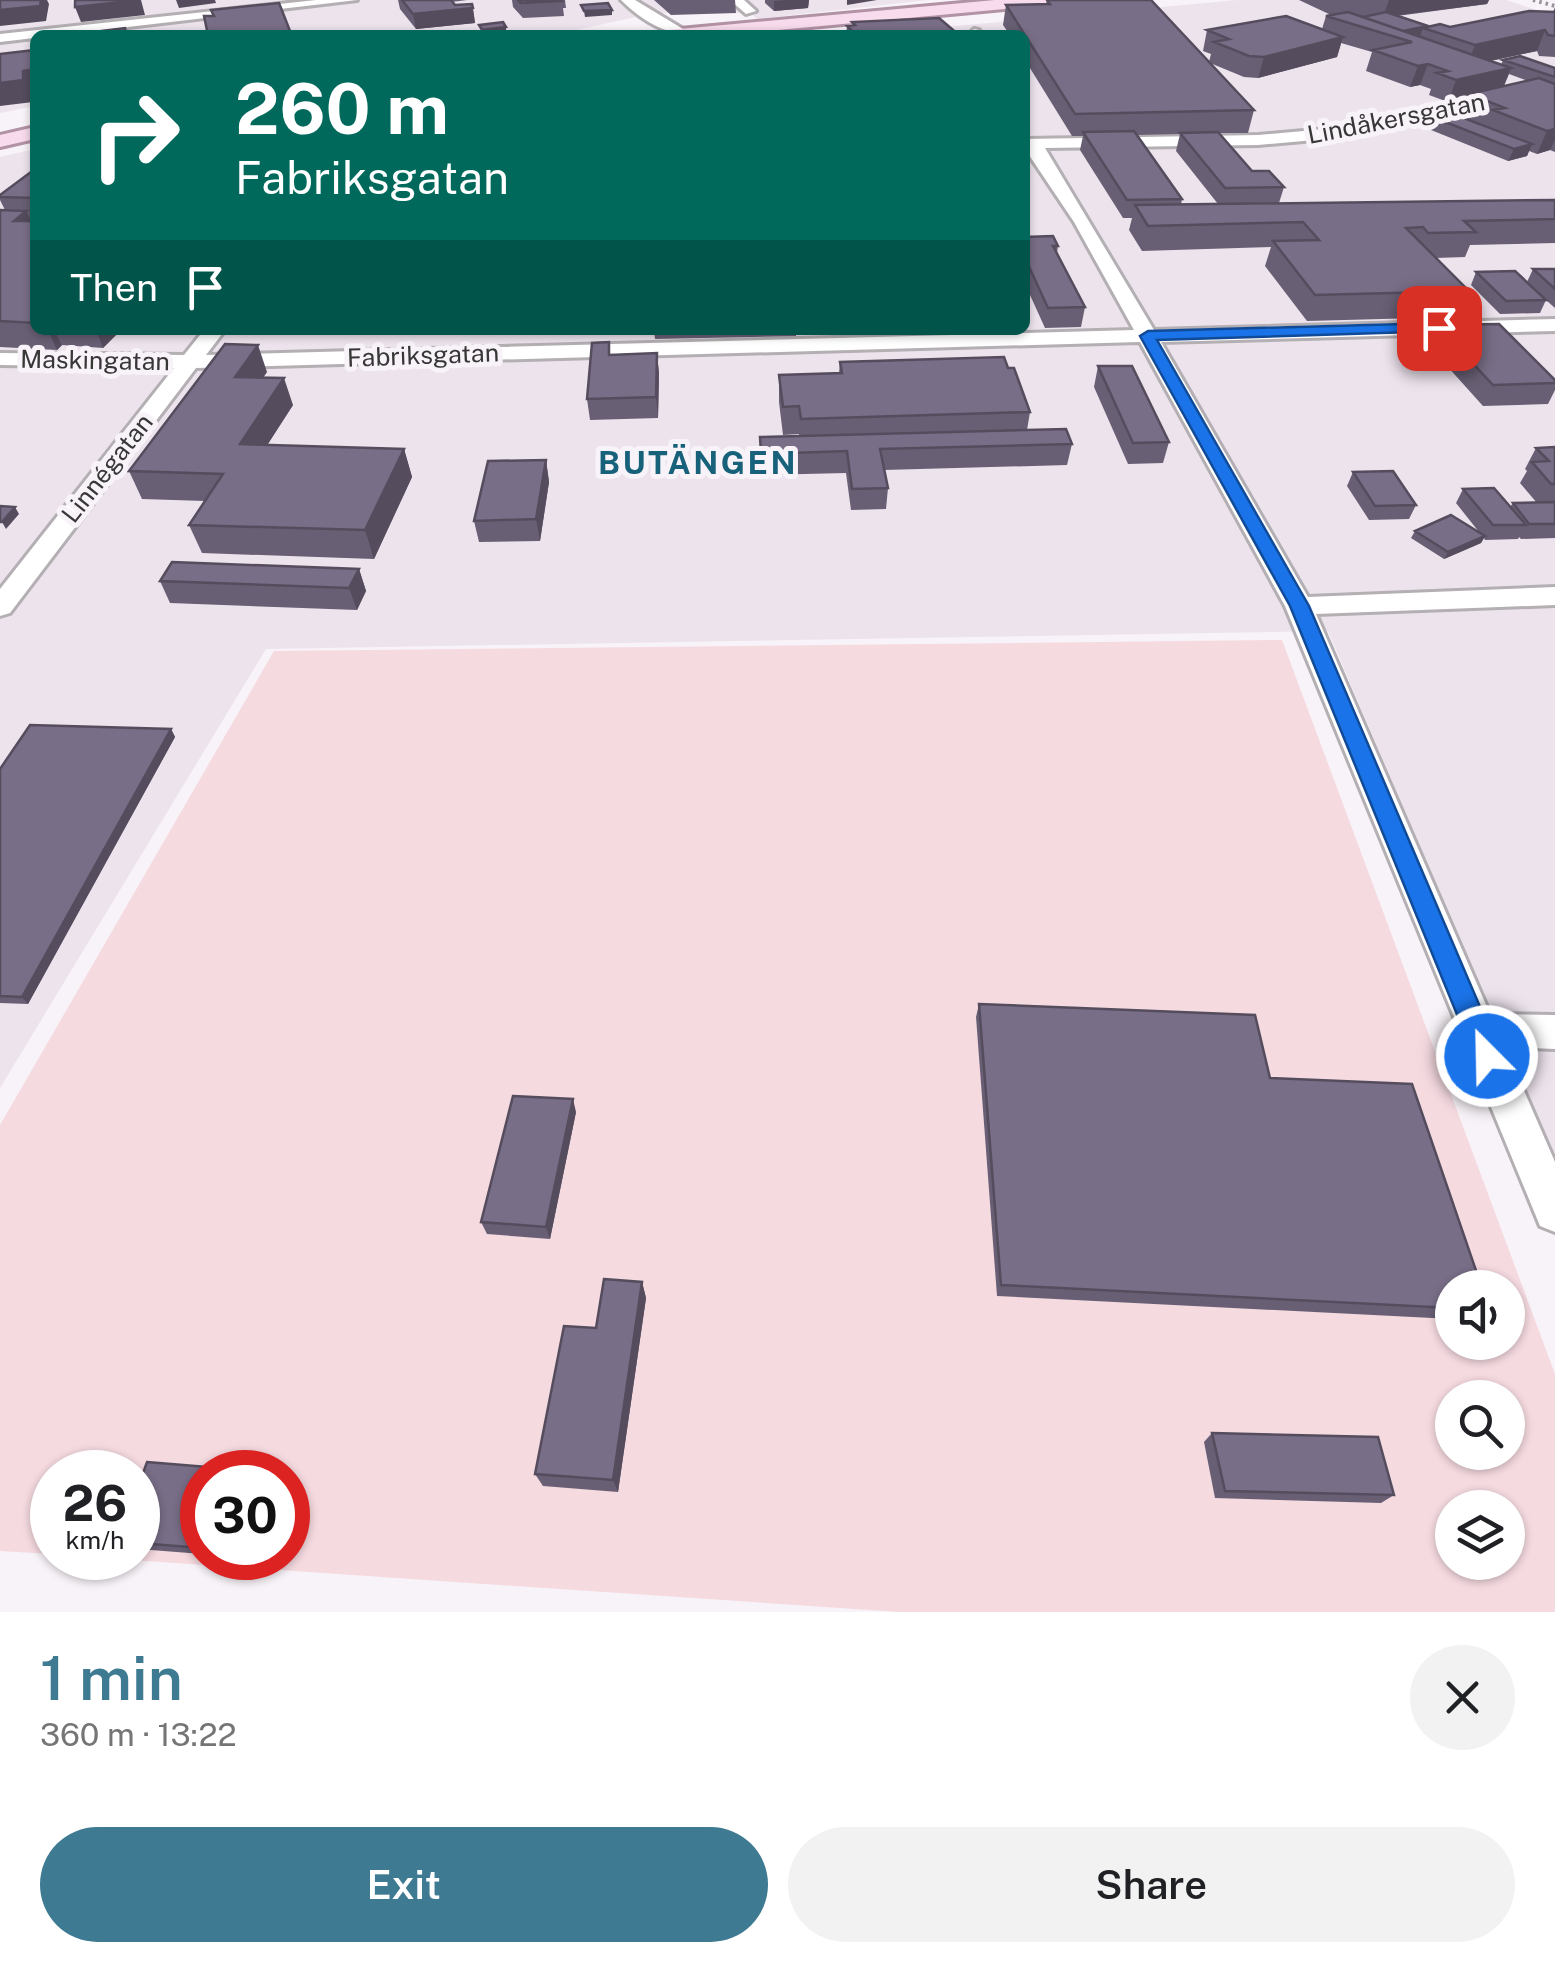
<!DOCTYPE html>
<html lang="en">
<head>
<meta charset="utf-8">
<style>
	body { margin:0; font-family:"Public Sans",sans-serif; background:#f2f2f2; color:#202124; height:100vh; display:flex; flex-direction:column; font-size:38px; white-space:nowrap }
	* { box-sizing:border-box; margin:0 }
	p { font-size:32px; color:#757577 }
	.icon { flex:none; width:55px; height:55px; fill:none; stroke:currentColor; stroke-width:2; stroke-linecap:round; stroke-linejoin:round }
	.map { position:relative; height:1612px; overflow:hidden }
	.side { display:flex; flex-direction:column; background:#fff; flex:1 }
	.side>* { flex:none }
	.guide { position:absolute; left:30px; top:30px; width:1000px; height:305px; border-radius:15px; box-shadow:0 2px 8px #0004; background:#00695c; color:#fff; overflow:hidden }
	.buttons { position:absolute; left:1435px; top:1270px; display:grid; gap:20px }
	.buttons a { display:grid; place-items:center; width:90px; height:90px; border-radius:50%; background:#fff; box-shadow:0 2px 8px #0004; font-size:50px }
	.speed { position:absolute; left:30px; top:1450px; display:flex; gap:20px; font-size:50px; font-weight:700; text-align:center }
	.speed>* { display:grid; place-content:center; width:130px; height:130px; border-radius:50%; background:#fff; box-shadow:0 2px 8px #0004; line-height:1 }
	.speed small { font-size:25px; font-weight:400 }
	.speed .limit { border:15px solid #d22; background:#fff; color:#111 }
	.pin { position:absolute; display:grid; place-items:center; width:85px; height:85px; color:#fff; margin:-42px; border-radius:20px; box-shadow:0 5px 15px #0006 }
	.me { position:absolute; width:110px; margin:-55px; rotate:337deg; stroke-linejoin:round; filter:drop-shadow(0 0 8px #0008) }
	.turn { display:flex; align-items:center; gap:35px; height:210px; padding:0 40px; font-size:45px }
	.turn .icon { width:130px; height:130px; stroke-width:2.5 }
	.turn b { display:block; font-size:70px; line-height:85px }
	.then { display:flex; align-items:center; height:95px; padding:0 40px; background:#0003; gap:20px; font-size:38px }
	.round { display:grid; place-items:center; flex:none; width:105px; height:105px; border-radius:52px; background:#f2f2f2 }
	.overview { display:flex; align-items:center; justify-content:space-between; height:170px; padding:0 40px }
	h1 { font-size:60px; font-weight:600; line-height:75px; color:#3e7a92 }
	.button { display:flex; gap:20px; margin-top:auto; padding:20px 40px }
	.button a { flex:1; height:115px; border-radius:60px; background:#3e7a92; color:#fff; font-size:40px; font-weight:600; line-height:115px; text-align:center }
	.button a+a { background:#f2f2f2; color:#202124 }
	.map>svg:first-child { display:block }
	.built { fill:#ede3ed }
	.green { fill:#f5dae0; fill-rule:evenodd }
	.lines { fill:none; stroke-linecap:round; stroke-linejoin:round }
	.minor-casing { stroke:#b3afb3; stroke-width:6 }
	.major-casing { stroke:#b292a5; stroke-width:6 }
	.minor { fill:#fff; fill-rule:evenodd }
	.major { fill:#f8dbec; fill-rule:evenodd }
	.rail { stroke:#969396; stroke-width:4; stroke-dasharray:2.5 4; stroke-linecap:butt }
	.wall { fill:#685f74; fill-rule:evenodd }
	.shaded-wall { fill:#554d5e }
	.building { fill:#796e87; stroke:#554d5e; stroke-width:2.5 }
	.route { fill:#1a73e8; stroke:#114b97; stroke-width:2.5 }
	.labels { text-anchor:middle; stroke-width:10; stroke-linejoin:round; paint-order:stroke }
	.far-street-label { font-size:25px; fill:#383738; stroke:#f8f3f8 }
	.far-district-label { font-size:32px; font-weight:bold; letter-spacing:2.5px; fill:#17617a; stroke:#f8f3f8 }
</style>
</head>
<body>
<div class="map">
<svg width="1555" height="1612" viewBox="0 0 1555 1612">
	<rect width="100%" height="100%" fill="#f8f3f8"/>
	<!-- built -->
	<path class="built" d="M0,0H72L73,4L111,0H928L757,19L751,13H654L576,30L531,35H35V106L0,113Z
		M1237,0H1506L1555,16V1165L1328,631L266,649L0,1088V157L35,149V330H1025V35H858Z"/>
	<!-- green -->
	<path class="green" d="M1282,640L1555,1374V1612H899L102,1558H138V1472H52V1554L0,1551V1125L274,651ZM1452,1288H1508V1342H1452ZM1452,1398H1508V1452H1452ZM202,1472H288V1558H202ZM1452,1508H1508V1562H1452Z"/>
	<g class="lines">
		<!-- minor casing -->
		<g class="minor-casing">
			<path id="minor" d="M316,0H357L0,42V34Z
				M621,0H635L693,35C665,35 640,19 621,0Z
				M730,0H744L756,11L746,14Z
				M974,29L979,30L982,35H968Z
				M1507,93L1514,97L1512,100L1337,138L1258,145L1045,148L1154,330L1555,319V331L1161,342L1308,597L1555,587V605L1316,614L1490,1014L1555,1015V1049L1505,1047L1555,1162V1232L1540,1226L1285,606L1140,342L196,368L10,613L0,616V589L174,368L0,365V353L184,355L204,330H225L206,355L1134,330L1074,222L1025,149V139L1258,135L1337,128Z"/>
		</g>
		<!-- major casing -->
		<g class="major-casing">
			<path id="major" d="M995,0H1056L1048,5L725,35H660L669,30Z
				M35,127V139L0,147V135Z"/>
		</g>
		<!-- minor -->
		<use href="#minor" class="minor"/>
		<!-- major -->
		<use href="#major" class="major"/>
		<!-- rail -->
		<path class="rail" d="M1533,0L1555,6"/>
	</g>
	<!-- wall -->
	<path class="wall" d="M398,0H467L452,2L455,5L472,4L475,23L416,29L400,9Z
		M512,0H565L566,8H563L564,16L523,18L513,7Z
		M654,0H735L736,13L671,15Z
		M765,0H809L808,8L774,11L765,3Z
		M1047,0L1209,62L1211,54L1203,51L1207,30L1322,29L1326,16L1331,15L1299,0H1489L1487,4L1397,16L1428,27H1450L1553,12L1555,7V57L1539,56L1537,51L1490,61L1501,65L1503,60L1555,68V152L1550,150L1537,154L1529,151L1527,156L1508,161L1431,130L1435,118L1460,116L1468,97L1448,102L1429,95L1431,89L1420,85L1410,87L1366,71L1372,52L1341,43L1337,57L1258,78L1244,77L1210,63L1254,110L1248,133H1219L1252,171L1284,187L1279,203L1555,200V243L1470,245L1465,257L1436,258L1469,291L1457,317L1307,321L1265,266L1271,247L1142,251L1129,230L1132,218H1123L1080,150L1083,136H1072L1025,60V35H1010L1003,25L1006,5L1046,4ZM1509,74L1528,81L1504,86ZM1180,134L1176,151L1218,204L1181,205L1182,199L1136,135Z
		M852,22L959,35H846L847,26H852Z
		M35,169V330H121L103,348L62,345L57,350L0,347V210H5L0,200V195Z
		M1025,237L1058,246L1057,253L1085,307L1081,327L1045,328L1025,284Z
		M1533,269H1555V308L1546,300L1540,313L1500,314L1471,285L1476,272L1527,282Z
		M1437,325L1555,380V390L1548,404L1483,406L1429,346Z
		M654,330H796V336L655,339Z
		M657,353L659,374L658,418L590,420L587,399L611,355Z
		M840,362L1008,368L1030,412L1027,430L1072,444L1067,465L884,470L888,488L886,509L851,510L846,473L761,475L760,437L799,436V434L783,435L779,402V375L839,373Z
		M1098,366L1169,442L1163,463L1128,464L1094,387Z
		M267,372L263,377L293,405L267,445L404,449L412,477L374,559L202,553L189,525L205,501L142,499L129,471Z
		M1555,447V538L1521,539L1519,537L1518,539L1485,540L1484,538L1481,543L1444,559L1411,538L1415,531L1479,532L1456,503L1463,489L1510,507L1513,503H1537L1520,483L1527,471L1525,469L1536,448Z
		M546,460L549,482L540,541L479,542L474,521Z
		M1353,472L1416,505L1409,519L1369,520L1347,486Z
		M359,569L366,591L357,610L170,603L160,581Z
		M171,729L175,737L28,1004L0,1003V769Z
		M979,1004L1270,1078L1452,1288V1319L997,1296L976,1017Z
		M576,1112L550,1239L487,1234L481,1222Z
		M642,1282L646,1298L618,1492L543,1486L535,1474L596,1328Z
		M1212,1433L1394,1495L1381,1503L1215,1498L1204,1442Z
		M202,1472V1554L138,1549V1487Z"/>
	<!-- shaded-wall -->
	<path class="shaded-wall" d="M41,0H47L49,4L46,21L0,26V10Z
		M141,0L145,15L81,22L75,7Z
		M176,0H215L216,3L179,8Z
		M788,0H809L808,8L774,11V1Z
		M847,0H877L847,5Z
		M1389,0H1489L1487,4L1383,17Z
		M473,8L475,23L416,29L413,14Z
		M612,10V15L585,17L584,11Z
		M1428,26L1423,28L1420,37L1402,31Z
		M506,27V33L482,35V30Z
		M1545,30L1537,51L1467,66L1475,45Z
		M290,31L291,35H249Z
		M1343,37L1337,57L1258,78L1264,57Z
		M1428,64L1420,85L1410,87L1418,66Z
		M1511,68L1502,90L1469,94L1468,97L1448,102L1456,80Z
		M35,69V92H32L33,102L0,106V83L23,71Z
		M1555,129V140L1550,150L1537,154L1547,131Z
		M1532,144L1527,156L1508,161L1514,149Z
		M26,211L35,229L14,221Z
		M48,330H54L62,345L57,350Z
		M96,330H121L103,348Z
		M258,345L267,372L245,404L235,377Z
		M657,353L659,374L658,418L656,397Z
		M284,378L293,405L250,472L240,444Z
		M404,449L412,477L374,559L365,530Z
		M546,460L549,482L540,541L536,519Z
		M15,507L19,514L6,529L2,522Z
		M1485,536L1481,543L1444,559L1448,552Z
		M359,569L366,591L357,610L349,588Z
		M171,729L175,737L28,1004L22,997Z
		M573,1099L576,1112L550,1239L546,1227Z
		M642,1282L646,1298L618,1492L613,1480Z"/>
	<!-- building -->
	<path class="building" d="M0,0H41L40,6L0,10Z
		M75,0H140L75,7Z
		M402,0H451L455,5L472,4L473,8L413,14Z
		M518,0H561L562,1L521,3Z
		M1047,0H1151L1254,110L1075,114L1006,5L1050,4Z
		M279,3L290,31L249,35H208L204,16H214L211,10Z
		M608,3L612,10L584,11L581,5Z
		M1529,11L1555,12V36L1548,35L1545,30L1475,45L1423,28L1440,24L1450,27Z
		M1348,12L1511,68L1456,80L1437,73L1448,71L1428,64L1418,66L1373,50L1412,42L1326,16Z
		M1386,12L1428,26L1403,31L1363,17Z
		M1286,16L1343,37L1264,57L1249,56L1214,42L1229,39L1207,30Z
		M939,18L959,35H856L847,26L855,25L852,22Z
		M503,22L506,27L482,30L479,25Z
		M125,28L127,35L77,34Z
		M35,50V69L23,71V80L0,83V54Z
		M1520,56L1555,68V77L1503,60Z
		M1539,78L1555,84V129L1547,131L1493,110L1505,108L1469,94Z
		M1453,114L1532,144L1514,149L1435,118Z
		M1134,131L1182,199L1127,200L1083,132Z
		M1218,132L1252,171H1269L1284,187L1225,188L1180,133Z
		M35,169V198L0,197V195Z
		M1555,200V219L1464,221L1476,232L1428,233L1423,227L1406,228L1469,291L1315,295L1273,241L1319,240L1303,222L1148,226L1135,205Z
		M0,210L26,211L14,221H35V323L0,321Z
		M1053,236L1058,246H1053L1085,307L1048,308L1025,258V237Z
		M1533,269H1555V289Z
		M1515,271L1546,300L1506,301L1476,272Z
		M1499,324L1555,380V383L1493,385L1437,325Z
		M609,342V355L657,353L656,397L587,399L592,343Z
		M225,344L258,345L235,377L284,378L240,444L404,449L365,530L189,525L223,474L129,471Z
		M1004,357L1008,368H1014L1030,412L801,419L799,406L783,407L779,375L842,373L840,362Z
		M1098,366H1132L1169,442L1133,443Z
		M1066,429L1072,444L880,449L888,488L852,489L847,451L761,454L760,437Z
		M1555,447V484H1551L1532,462L1549,461L1536,448Z
		M546,460L536,519L474,521L488,461Z
		M1393,471L1416,505L1375,506L1353,472Z
		M1494,488L1526,525H1493L1463,489Z
		M1555,502V524H1529L1513,503Z
		M0,506L15,507L2,522H0Z
		M1451,515L1485,536L1448,552L1415,531Z
		M172,562L359,569L349,588L160,581Z
		M30,725L171,729L22,997L0,996V769Z
		M979,1004L1255,1015L1270,1078L1412,1084L1482,1288H1452V1308L1001,1285Z
		M513,1096L573,1099L546,1227L481,1222Z
		M604,1279L642,1282L613,1480L535,1474L564,1326L596,1328Z
		M1212,1433L1378,1437L1394,1495L1225,1491Z
		M147,1462L267,1472H202V1548L138,1543V1487Z"/>
	<!-- route -->
	<path class="route" d="M1439,323L1446,328L1444,331L1157,340L1309,606L1501,1056L1497,1064L1487,1067L1478,1064L1474,1056L1290,606L1140,336L1148,331Z"/>
	<g class="labels">
		<!-- far-street labels -->
		<g class="far-street-label">
			<text transform="translate(1396 118) rotate(-11)" y="9">Lindåkersgatan</text>
			<text transform="translate(423 355) rotate(-2)" y="9">Fabriksgatan</text>
			<text transform="translate(95 360) rotate(1)" y="9">Maskingatan</text>
			<text transform="translate(107 468) rotate(-52)" y="9">Linnégatan</text>
		</g>
		<!-- far-district labels -->
		<g class="far-district-label">
			<text x="698" y="474">BUTÄNGEN</text>
		</g>
	</g>
</svg>
<div class="buttons">
<a><svg class="icon" aria-label="sound" viewBox="0 0 24 24"><path d="M4 9h4l5-4v14l-5-4H4zM17 9q2 3 0 6"/></svg></a>
<a><svg class="icon" aria-label="search" viewBox="0 0 24 24"><circle cx="10" cy="10" r="6"/><path d="M15 15l6 6"/></svg></a>
<a><svg class="icon" aria-label="layers" viewBox="0 0 24 24"><path d="M12 4l9 5-9 5-9-5zM3 14l9 5 9-5"/></svg></a>
</div>
<div class="speed"><div>26<small>km/h</small></div><div class="limit">30</div></div>
<div class="pin" style="left:1439px;top:328px;background:#d93025"><svg class="icon" aria-label="arrive" viewBox="0 0 24 24"><path d="M6 21V4h12l-3 4 3 4H6"/></svg></div>
<svg class="me" style="left:1487px;top:1056px" viewBox="-20 -20 40 40"><circle r="17" fill="#1a73e8" stroke="#fff" stroke-width="3"/><path d="M0-11L8 9 0 5-8 9z" fill="#fff"/></svg>
<div class="guide">
<div class="turn"><svg class="icon" aria-label="right" viewBox="0 0 24 24"><path d="M7 20v-9h11M14 6l5 5-5 5"/></svg><div><b>260 m</b>Fabriksgatan</div></div>
<div class="then">Then<svg class="icon" aria-label="arrive" viewBox="0 0 24 24"><path d="M6 21V4h12l-3 4 3 4H6"/></svg></div>
</div>
</div>
<section class="side">
<div class="overview"><div><h1>1 min</h1><p>360 m · 13:22</p></div><a class="round"><svg class="icon" aria-label="close" viewBox="0 0 24 24"><path d="M6 6l12 12M18 6L6 18"/></svg></a></div>
<div class="button"><a>Exit</a><a>Share</a></div>
</section>
</body>
</html>
